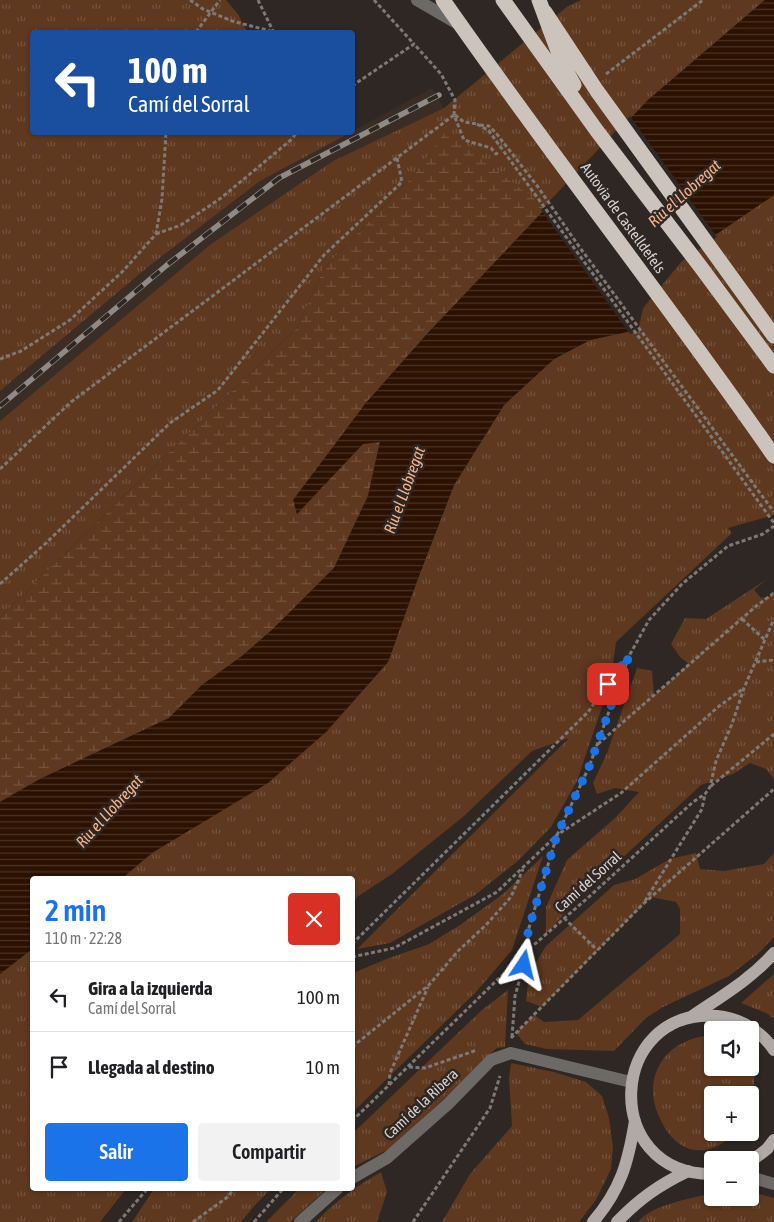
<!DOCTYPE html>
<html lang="es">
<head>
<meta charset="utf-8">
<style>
	body { margin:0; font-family:"Asap Condensed",sans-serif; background:#f2f2f2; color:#202124; height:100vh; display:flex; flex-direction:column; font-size:19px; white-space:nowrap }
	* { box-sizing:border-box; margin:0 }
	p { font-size:16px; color:#757577 }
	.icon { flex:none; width:28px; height:28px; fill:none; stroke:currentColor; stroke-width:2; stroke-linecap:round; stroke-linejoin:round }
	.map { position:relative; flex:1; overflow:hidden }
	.sheet { position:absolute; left:30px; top:876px; width:325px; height:315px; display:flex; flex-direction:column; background:#fff; border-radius:5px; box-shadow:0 1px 4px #0004 }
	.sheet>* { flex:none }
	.guide { position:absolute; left:30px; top:30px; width:325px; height:105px; border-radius:5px; box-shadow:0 1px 4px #0004; background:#1a4fa0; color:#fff; overflow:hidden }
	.fabs { position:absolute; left:704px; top:1021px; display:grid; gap:10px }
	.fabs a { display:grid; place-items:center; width:55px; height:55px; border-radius:5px; background:#fff; box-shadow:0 1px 4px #0004; font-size:25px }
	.pin { position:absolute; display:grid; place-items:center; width:42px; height:42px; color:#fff; margin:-21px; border-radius:10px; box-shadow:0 2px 8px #0006 }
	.me { position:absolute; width:55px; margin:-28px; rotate:10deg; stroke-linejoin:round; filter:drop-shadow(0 0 4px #0008) }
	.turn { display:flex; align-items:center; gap:18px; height:105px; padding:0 15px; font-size:22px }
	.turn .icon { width:65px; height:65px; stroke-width:2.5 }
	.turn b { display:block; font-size:35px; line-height:42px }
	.round { display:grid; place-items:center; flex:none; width:52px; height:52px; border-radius:5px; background:#f2f2f2 }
	.summary { display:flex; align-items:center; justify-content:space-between; height:85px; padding:0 15px }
	h1 { font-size:30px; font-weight:600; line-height:38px; color:#1a73e8 }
	.action { display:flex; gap:10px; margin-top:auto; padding:10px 15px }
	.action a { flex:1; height:58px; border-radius:5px; background:#1a73e8; color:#fff; font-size:20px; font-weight:600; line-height:58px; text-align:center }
	.action a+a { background:#f2f2f2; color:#202124 }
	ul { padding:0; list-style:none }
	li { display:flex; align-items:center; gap:15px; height:70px; padding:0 15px; border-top:1px solid #e0e0e0 }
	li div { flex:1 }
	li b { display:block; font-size:19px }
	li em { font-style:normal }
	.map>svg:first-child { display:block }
	.built { fill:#392d25 }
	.grass { fill:url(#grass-tufts); fill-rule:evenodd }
	.wetland { fill:url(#wetland-marsh) }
	.water { fill:url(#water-rules) }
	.pier { fill:#2e2723 }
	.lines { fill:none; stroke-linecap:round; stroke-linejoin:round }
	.path { stroke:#7f7976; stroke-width:3; stroke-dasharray:4 2.5; stroke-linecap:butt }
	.minor { stroke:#6d6967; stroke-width:12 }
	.major { stroke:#b1a9a5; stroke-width:12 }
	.highway { stroke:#ccc3bd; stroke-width:15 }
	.rail-casing { stroke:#8f8a86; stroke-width:5.5 }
	.rail { stroke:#2e2723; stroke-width:4; stroke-dasharray:11; stroke-linecap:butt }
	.path-bridge { stroke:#7f7976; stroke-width:3; stroke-dasharray:4 2.5; stroke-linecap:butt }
	.route { stroke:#1a73e8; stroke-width:9; stroke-dasharray:0 16.2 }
	.labels { text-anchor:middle; stroke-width:5; stroke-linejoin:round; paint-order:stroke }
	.street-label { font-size:15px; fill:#d6d2cf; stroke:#2e2723 }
	.water-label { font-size:16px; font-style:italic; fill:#f6b38a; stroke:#2e2723 }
</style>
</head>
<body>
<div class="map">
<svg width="774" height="1222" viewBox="0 0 774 1222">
	<defs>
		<pattern id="grass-tufts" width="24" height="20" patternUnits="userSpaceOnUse" patternTransform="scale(1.25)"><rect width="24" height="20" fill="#5e381f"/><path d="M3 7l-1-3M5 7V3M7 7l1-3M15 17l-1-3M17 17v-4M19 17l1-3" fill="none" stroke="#74543e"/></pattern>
		<pattern id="wetland-marsh" width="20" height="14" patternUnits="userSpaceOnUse" patternTransform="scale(1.25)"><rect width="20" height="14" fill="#5e381f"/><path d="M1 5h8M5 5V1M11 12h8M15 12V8" fill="none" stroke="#74543e"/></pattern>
		<pattern id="water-rules" width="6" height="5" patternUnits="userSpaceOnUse" patternTransform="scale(1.25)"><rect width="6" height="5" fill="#2c1100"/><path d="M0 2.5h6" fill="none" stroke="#4a3324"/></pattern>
	</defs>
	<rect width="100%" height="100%" fill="#2e2723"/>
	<!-- built -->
	<path class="built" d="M432,88L444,108L333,161L211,244L0,421V391L148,267L260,181Z"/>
	<!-- grass -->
	<path class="grass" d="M0,0H226L238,14L247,32H32V132L348,134L260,181L148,267L0,391Z
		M581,0H765L648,100L547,208L445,133L414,175L324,268L297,328L0,617V421L211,244L333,161L444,108L568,6Z
		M774,195V515L728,528L732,533L616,642L613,663L603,704L577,781L551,827L519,860L475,895L390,943L357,949L569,738L532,751L464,816L392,874L357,897L353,904L352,879H121L152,853L326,732L388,662L417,581L454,485L504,405L554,359L590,340L636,330L641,306L680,259Z
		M767,579L754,590L761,598L774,595V779L766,769L750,763L733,774L701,785L574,903L546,934V907L567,860L616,817L639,792L615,788L597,794L593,783L607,753L637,668L652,671L654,695L689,664L680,657L671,644L685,618L706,619Z
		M696,853L700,869L724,871L764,864L774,853V937L760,952L729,976L663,1007L646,1018L614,1051L547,1049L525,1044L516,1033L534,1015L544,1022L578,1020L680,934V909L676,902L651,897L542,1007L526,1001L529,974L546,946L614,885L635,879L670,859Z
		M543,856L512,950L476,992L353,1112V973L389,958L429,944L460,925L503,894Z
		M32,949V1189H126L100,1222H0V974Z
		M774,974V1019L766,1013L741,1003Z
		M508,990L505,1047L497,1048L481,1061L455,1089L389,1149L353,1167V1133L482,1010Z
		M712,1035V1068H750V1050C774,1128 690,1194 658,1114C652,1101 651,1083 657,1070C667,1047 689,1037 712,1035ZM712,1095H750V1132H712Z
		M511,1063L554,1072L586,1082L602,1096L609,1118L613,1147L611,1169L596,1200L579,1222H442L470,1174L512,1126L509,1078Z
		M381,1172L387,1192L377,1222H316C335,1201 357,1186 381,1172Z
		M154,1189H271L255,1205L241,1222H132Z
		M299,1189H327L290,1222H266Z
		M712,1193V1198H750V1193L759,1194L774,1198V1222H638C652,1204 691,1199 712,1193Z"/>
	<!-- wetland -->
	<path class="wetland" d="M445,132L547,208L427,334L365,404L297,514L363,443L380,441L368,496L334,568L273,629L242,656L202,685L169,718L40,779L0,802V617L297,328L324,268L414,175Z"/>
	<!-- water -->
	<path class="water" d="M765,0H774V195L680,259L641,306L636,330L590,340L554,359L504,405L454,485L417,581L388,662L326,732L268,783L152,853L121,879H32V949L0,974V802L40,779L169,718L202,685L242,656L273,629L334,568L368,496L380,442L363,444L297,514L293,500L365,404L427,334L648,100Z"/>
	<!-- pier -->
	<path class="pier" d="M630,116L717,237L682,261L643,308L638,331L630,334L541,210Z"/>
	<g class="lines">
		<!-- path -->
		<path class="path" d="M190,0L203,9L232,21L274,32
			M258,0L273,31
			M374,0L414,44
			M196,32L220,0
			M606,74L703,0
			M352,86L414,44L441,74L455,100L454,115L464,140L491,148L496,154L499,152
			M455,115L464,122L477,124
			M156,234L181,225L221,198L292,139L297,132
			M0,359L21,351L70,320L123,271L156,234L162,199L166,132
			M0,469L71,402L454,115
			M0,584L45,544L170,423L218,390L324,255L402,182L397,158
			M742,619L765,640
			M756,662L774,660
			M598,744L755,607L774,593
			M711,786L774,734
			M645,901L702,809L705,794
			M564,918L597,950
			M352,944L588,712L625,660
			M352,957L394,948L497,892L557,835L621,793L718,707L744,688
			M512,1037L515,996L528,950V931L557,835L589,767L629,656L649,620L682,584L728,546L763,534L774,526
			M511,1038L642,905L774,789
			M352,1047L429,985L458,951L486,925L511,897L523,869
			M409,1067L425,1068L477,1050
			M389,1085L390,1073L428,987
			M352,1121L528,950L591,895L693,802L705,794L710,787L716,761L732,724L744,688L774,619
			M119,1222L147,1189
			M193,1222L229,1196L233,1189
			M254,1222L283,1189
			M413,1222L490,1108L500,1076"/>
		<!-- minor -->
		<path class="minor" d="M417,0L460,25
			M750,1177L774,1184
			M352,1178L387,1158L448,1104L491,1060L511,1053L631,1082
			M300,1222L337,1189"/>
		<!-- major -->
		<path class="major" d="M691,1017C720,997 750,980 774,953
			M750,1162L767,1149L774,1140
			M712,1174C599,1174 608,1007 717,1016C740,1018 761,1031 774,1050
			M593,1222C621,1189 628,1163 635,1121
			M617,1222C639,1199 659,1185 688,1171"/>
		<!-- highway -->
		<path class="highway" d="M443,0C550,154 667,302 774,456
			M503,0L597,131L700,266L774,366
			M539,0L563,65L574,85
			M545,12L597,91L774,336"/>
		<!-- rail casing -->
		<g class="rail-casing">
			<path id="rail" d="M0,406L167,265L279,178L439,95"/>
		</g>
		<!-- rail -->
		<use href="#rail" class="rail"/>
		<!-- path-bridge -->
		<path class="path-bridge" d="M477,124L489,131L774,523
			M480,125L489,126L496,133L538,187L578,245L774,512"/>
	</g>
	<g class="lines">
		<!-- route -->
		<path class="route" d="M524,965L528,950V931L557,835L589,767L629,656L608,684"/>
	</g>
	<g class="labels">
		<!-- street labels -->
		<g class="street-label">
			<text transform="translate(623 218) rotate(54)" y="5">Autovia de Castelldefels</text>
			<text transform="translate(588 882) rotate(-42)" y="5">Camí del Sorral</text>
			<text transform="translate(421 1104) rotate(-43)" y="5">Camí de la Ribera</text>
		</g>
		<!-- water labels -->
		<g class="water-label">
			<text transform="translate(684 193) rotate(-42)" y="6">Riu el Llobregat</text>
			<text transform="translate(404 490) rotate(-70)" y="6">Riu el Llobregat</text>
			<text transform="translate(109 811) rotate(-48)" y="6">Riu el Llobregat</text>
		</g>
	</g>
</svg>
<div class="fabs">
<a><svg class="icon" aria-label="sound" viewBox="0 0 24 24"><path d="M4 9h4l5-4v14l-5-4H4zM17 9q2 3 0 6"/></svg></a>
<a>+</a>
<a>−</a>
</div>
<div class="pin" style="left:608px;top:684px;background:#d93025"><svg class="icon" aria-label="arrive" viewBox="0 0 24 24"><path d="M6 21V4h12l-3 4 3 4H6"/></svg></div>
<svg class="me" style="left:524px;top:965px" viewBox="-20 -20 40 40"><path d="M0-17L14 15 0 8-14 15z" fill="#1a73e8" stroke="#fff" stroke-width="4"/></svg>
<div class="guide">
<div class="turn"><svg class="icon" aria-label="left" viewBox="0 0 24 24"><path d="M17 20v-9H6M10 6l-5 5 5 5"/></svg><div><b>100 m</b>Camí del Sorral</div></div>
</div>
<section class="sheet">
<div class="summary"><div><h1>2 min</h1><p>110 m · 22:28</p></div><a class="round" style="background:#d93025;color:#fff"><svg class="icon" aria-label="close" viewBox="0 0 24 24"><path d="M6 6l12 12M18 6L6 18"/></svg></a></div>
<ul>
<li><svg class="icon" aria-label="left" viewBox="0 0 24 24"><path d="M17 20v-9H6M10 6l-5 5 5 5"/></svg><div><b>Gira a la izquierda</b><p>Camí del Sorral</p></div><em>100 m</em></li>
<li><svg class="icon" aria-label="arrive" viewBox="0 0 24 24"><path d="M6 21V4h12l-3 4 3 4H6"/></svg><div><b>Llegada al destino</b></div><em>10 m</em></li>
</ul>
<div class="action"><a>Salir</a><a>Compartir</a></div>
</section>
</div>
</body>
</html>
